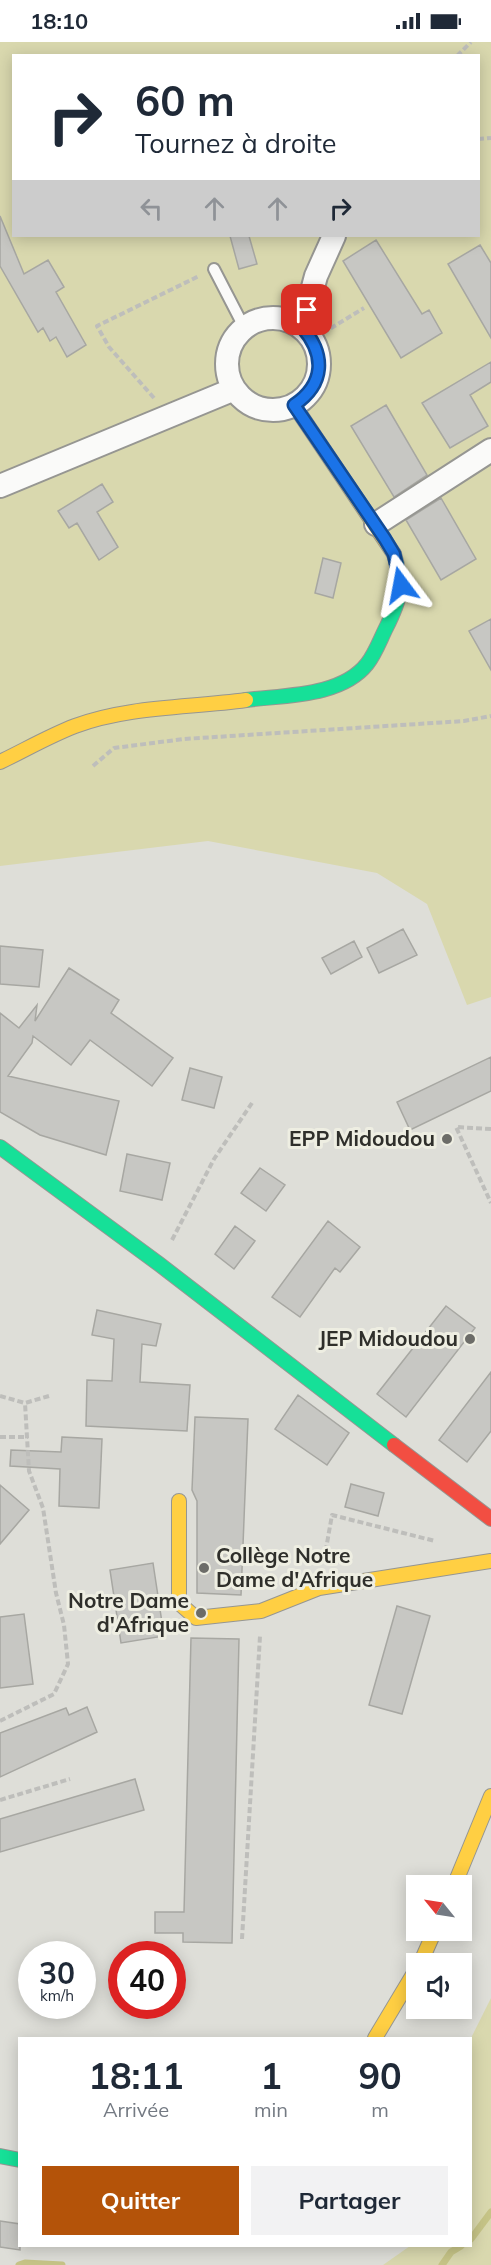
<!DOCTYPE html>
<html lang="fr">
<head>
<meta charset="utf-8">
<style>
	body { margin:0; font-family:Mulish,sans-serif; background:#f2f2f3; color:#1f2937; height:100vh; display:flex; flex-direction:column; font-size:22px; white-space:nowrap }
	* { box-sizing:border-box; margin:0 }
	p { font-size:20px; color:#747a83 }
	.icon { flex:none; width:33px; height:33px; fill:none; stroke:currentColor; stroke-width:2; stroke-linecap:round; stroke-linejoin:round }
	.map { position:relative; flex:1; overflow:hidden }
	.details { position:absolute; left:18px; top:1995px; width:454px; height:210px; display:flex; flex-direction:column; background:#fff; border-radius:0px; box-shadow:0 3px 15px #0003 }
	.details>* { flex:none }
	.top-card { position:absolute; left:12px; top:12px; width:468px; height:183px; border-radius:0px; box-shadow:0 3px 15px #0003; background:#fff; color:#1f2937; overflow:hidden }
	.needle { width:39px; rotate:300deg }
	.tools { position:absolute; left:406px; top:1833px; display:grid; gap:12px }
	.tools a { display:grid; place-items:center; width:66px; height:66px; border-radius:0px; background:#fff; box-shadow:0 3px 15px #0003; font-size:30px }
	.speed { position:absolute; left:18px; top:1899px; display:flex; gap:12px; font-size:30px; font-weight:700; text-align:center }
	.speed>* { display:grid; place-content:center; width:78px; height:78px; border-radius:50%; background:#fff; box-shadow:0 3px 15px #0003; line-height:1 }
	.speed small { font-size:15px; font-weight:400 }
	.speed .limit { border:9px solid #d22; background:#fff; color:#111 }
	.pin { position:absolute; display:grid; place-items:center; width:51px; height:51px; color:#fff; margin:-26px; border-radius:12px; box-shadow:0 3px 9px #0006 }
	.me { position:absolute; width:66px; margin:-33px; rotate:347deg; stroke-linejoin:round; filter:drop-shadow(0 0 4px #0008) }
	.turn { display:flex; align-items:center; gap:21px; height:126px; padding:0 24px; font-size:27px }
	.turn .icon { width:78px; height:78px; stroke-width:2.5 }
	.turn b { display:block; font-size:42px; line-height:51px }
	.lanes { display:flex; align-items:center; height:57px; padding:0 24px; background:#0003; justify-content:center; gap:30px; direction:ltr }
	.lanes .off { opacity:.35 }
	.eta { display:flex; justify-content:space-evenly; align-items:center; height:102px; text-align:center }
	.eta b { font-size:36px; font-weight:700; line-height:42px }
	.cta { display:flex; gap:12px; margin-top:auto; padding:12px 24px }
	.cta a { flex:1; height:69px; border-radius:0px; background:#b45309; color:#fff; font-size:24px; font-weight:700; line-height:69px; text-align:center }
	.cta a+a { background:#f2f2f3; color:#1f2937 }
	.status { display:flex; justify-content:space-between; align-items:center; height:42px; padding:0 30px; background:#fff; direction:ltr }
	.status svg { height:16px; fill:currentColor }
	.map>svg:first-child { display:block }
	.green { fill:#d9d8ae; fill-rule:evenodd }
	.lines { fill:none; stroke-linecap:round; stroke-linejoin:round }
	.stream { stroke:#c6c487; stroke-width:7 }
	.building { fill:#c7c7c3; stroke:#a7a7a2; stroke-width:1.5 }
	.lane-casing { stroke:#969692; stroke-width:14 }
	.street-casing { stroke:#969692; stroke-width:26 }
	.fast-casing { stroke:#969692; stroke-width:16 }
	.slow-casing { stroke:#969692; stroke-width:16 }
	.jam-casing { stroke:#969692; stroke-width:16 }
	.path { stroke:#bebebb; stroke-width:4; stroke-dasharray:6 3; stroke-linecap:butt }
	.lane { stroke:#fafaf9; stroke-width:10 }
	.street { stroke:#fafaf9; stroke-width:22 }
	.fast { stroke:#16e098; stroke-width:14 }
	.slow { stroke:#ffcf43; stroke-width:14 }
	.jam { stroke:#f24e42; stroke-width:14 }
	.route-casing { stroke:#114b97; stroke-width:15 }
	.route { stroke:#1a73e8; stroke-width:10 }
	.poi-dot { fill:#6c6c68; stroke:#eeeee2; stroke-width:2 }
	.labels { text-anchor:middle; stroke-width:6; stroke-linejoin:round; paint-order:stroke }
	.poi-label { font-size:21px; font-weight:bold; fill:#2f2f2b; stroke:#eeeee2; text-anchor:end }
</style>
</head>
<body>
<div class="status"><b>18:10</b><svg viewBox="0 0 49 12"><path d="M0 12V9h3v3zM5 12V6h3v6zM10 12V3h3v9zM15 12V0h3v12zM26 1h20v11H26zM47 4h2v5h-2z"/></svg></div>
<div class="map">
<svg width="491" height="2223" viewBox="0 0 491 2223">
	<rect width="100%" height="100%" fill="#deded8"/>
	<!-- green -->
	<path class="green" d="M0,0H491V955L467,963L427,862L377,831L208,799L0,824ZM14,14H478V194H14Z
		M491,1956V2223H383L410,2204H471V1996Z"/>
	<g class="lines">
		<!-- stream -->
		<path class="stream" d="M471,2197L491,2170
			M19,2223L25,2221L62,2223
			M442,2223L451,2210L461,2204"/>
	</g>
	<!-- building -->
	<path class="building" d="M0,174L24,232L48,218L64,245L56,250L86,303L67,315L56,295L50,299L43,286L38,290L0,224Z
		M230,194H249L257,222L239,227Z
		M376,198L422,272L429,268L442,291L401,316L343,219Z
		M480,203L491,221V296L448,222Z
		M491,320V340L470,353L488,384L450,406L422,361Z
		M386,363L427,433L394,455L351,384Z
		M102,442L113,460L97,470L118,505L99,518L77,481L69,486L58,469Z
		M441,456L476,517L441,538L406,478Z
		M323,516L341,521L333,556L315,551Z
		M491,577V628L469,589Z
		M403,887L417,913L379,931L367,906Z
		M354,899L362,915L331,932L322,916Z
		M0,904L43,908L39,945L0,942Z
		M69,926L119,958L111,971L173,1016L152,1044L90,998L71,1023L33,994L32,1001L8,1034L119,1059L106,1113L40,1093L0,1070V971L19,986L37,963L35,979Z
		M491,1015V1049L410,1088L397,1060Z
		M190,1026L222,1035L214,1066L182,1058Z
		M127,1112L170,1121L162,1158L120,1149Z
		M260,1126L285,1143L266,1169L241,1151Z
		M328,1179L360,1205L340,1230L335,1226L300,1275L272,1255Z
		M235,1184L255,1199L234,1227L215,1212Z
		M446,1264L475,1286L406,1375L377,1352Z
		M97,1268L161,1282L156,1304L142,1302L140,1340L190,1343L187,1389L86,1384L87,1338L112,1339L114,1297L92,1293Z
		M491,1330V1389L467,1420L439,1398Z
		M298,1353L349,1391L327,1423L275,1387Z
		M195,1375L248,1377L241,1553L197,1551V1459L192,1448Z
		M62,1395L102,1397L99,1466L59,1464L60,1427L10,1424L11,1408L61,1410Z
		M351,1442L384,1451L378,1474L345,1465Z
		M0,1443L29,1468L0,1502Z
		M153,1521L164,1594L121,1601L110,1528Z
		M397,1564L430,1574L402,1672L369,1663Z
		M24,1572L33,1642L0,1646V1575Z
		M191,1596L239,1597L232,1901L183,1900V1891H155V1870H184Z
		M87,1665L97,1690L0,1735V1691L66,1666L69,1673Z
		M135,1737L144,1768L0,1810V1777Z
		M0,2179L20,2182V2208L0,2205Z"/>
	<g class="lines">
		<!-- lane casing -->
		<g class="lane-casing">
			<path id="lane" d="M214,227L244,285"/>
		</g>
		<!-- street casing -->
		<g class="street-casing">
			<path id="street" d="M227 322a46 46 0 1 1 92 0a46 46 0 1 1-92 0Z
				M302,286L316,234L334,194
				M0,444L232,348
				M376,482L491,408"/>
		</g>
		<!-- fast casing -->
		<g class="fast-casing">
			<path id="fast" d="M246,658C284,653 341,655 367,622C375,612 380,598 386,586C401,556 404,545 394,512
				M0,1105L159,1222L394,1403
				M0,2114L20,2118"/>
		</g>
		<!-- slow casing -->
		<g class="slow-casing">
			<path id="slow" d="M294,363L394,512
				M0,720C25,708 49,694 75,684C129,664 189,666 246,658
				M179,1459V1561L196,1576L261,1569L319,1546L491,1519
				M454,1844L491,1754
				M420,1922L435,1888
				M375,1996L417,1926"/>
		</g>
		<!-- jam casing -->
		<g class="jam-casing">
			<path id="jam" d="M394,1403L491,1477"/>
		</g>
		<!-- path -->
		<path class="path" d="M457,14L471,0
			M478,97L491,96
			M323,291L364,266
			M154,356L109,305L97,284L199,234
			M93,724L114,706L184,697L464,679L491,674
			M491,1087L456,1085L491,1161
			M172,1198L214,1117L252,1061
			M0,1354L25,1361L49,1354
			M0,1395H28
			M324,1518L332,1473L435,1499
			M0,1679L54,1652L68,1622L64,1583L56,1551L43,1466L29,1429L25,1361
			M0,1758L70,1737
			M242,1897L260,1594"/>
		<!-- lane -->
		<use href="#lane" class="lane"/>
		<!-- street -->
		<use href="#street" class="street"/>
		<!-- fast -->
		<use href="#fast" class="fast"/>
		<!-- slow -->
		<use href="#slow" class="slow"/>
		<!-- jam -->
		<use href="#jam" class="jam"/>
	</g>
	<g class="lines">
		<!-- route casing -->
		<g class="route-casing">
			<path id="route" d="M307,268L302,285C326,313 325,342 294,363L385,497L394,512L401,543"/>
		</g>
		<!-- route -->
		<use href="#route" class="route"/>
	</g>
	<!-- markers -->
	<g class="poi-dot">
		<circle cx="447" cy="1097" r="6"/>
		<circle cx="470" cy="1297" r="6"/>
		<circle cx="204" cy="1526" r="6"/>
		<circle cx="201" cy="1571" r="6"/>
	</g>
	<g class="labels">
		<!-- poi labels -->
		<g class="poi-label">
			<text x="435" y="1104">EPP Midoudou</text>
			<text x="458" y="1304">JEP Midoudou</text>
			<text x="216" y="1521" text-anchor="start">Collège Notre<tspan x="216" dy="24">Dame d'Afrique</tspan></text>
			<text x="189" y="1566">Notre Dame<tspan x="189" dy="24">d'Afrique</tspan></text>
		</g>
	</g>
</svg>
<div class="tools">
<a><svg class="needle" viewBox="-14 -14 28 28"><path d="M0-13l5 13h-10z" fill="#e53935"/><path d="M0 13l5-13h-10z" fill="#747a83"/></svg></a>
<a><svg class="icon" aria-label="sound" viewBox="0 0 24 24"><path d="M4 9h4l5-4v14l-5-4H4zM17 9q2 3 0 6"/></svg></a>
</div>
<div class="speed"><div>30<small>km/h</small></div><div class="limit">40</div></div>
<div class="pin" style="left:307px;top:268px;background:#d93025"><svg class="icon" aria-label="arrive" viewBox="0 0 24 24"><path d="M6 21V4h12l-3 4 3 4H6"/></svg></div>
<svg class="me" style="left:401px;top:543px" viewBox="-20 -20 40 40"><path d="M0-17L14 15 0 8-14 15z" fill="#1a73e8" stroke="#fff" stroke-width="4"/></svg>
<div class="top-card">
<div class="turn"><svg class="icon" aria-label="right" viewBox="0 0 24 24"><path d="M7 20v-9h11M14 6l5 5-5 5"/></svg><div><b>60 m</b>Tournez à droite</div></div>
<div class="lanes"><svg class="icon off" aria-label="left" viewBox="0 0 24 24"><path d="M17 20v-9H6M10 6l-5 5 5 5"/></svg><svg class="icon off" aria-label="ahead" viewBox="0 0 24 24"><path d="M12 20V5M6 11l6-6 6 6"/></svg><svg class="icon off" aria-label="ahead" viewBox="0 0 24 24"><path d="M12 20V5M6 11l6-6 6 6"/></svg><svg class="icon" aria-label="right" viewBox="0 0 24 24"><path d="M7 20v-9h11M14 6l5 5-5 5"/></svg></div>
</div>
<section class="details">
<div class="eta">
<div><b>18:11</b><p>Arrivée</p></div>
<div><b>1</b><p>min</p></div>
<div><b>90</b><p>m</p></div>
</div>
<div class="cta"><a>Quitter</a><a>Partager</a></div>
</section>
</div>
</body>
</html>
